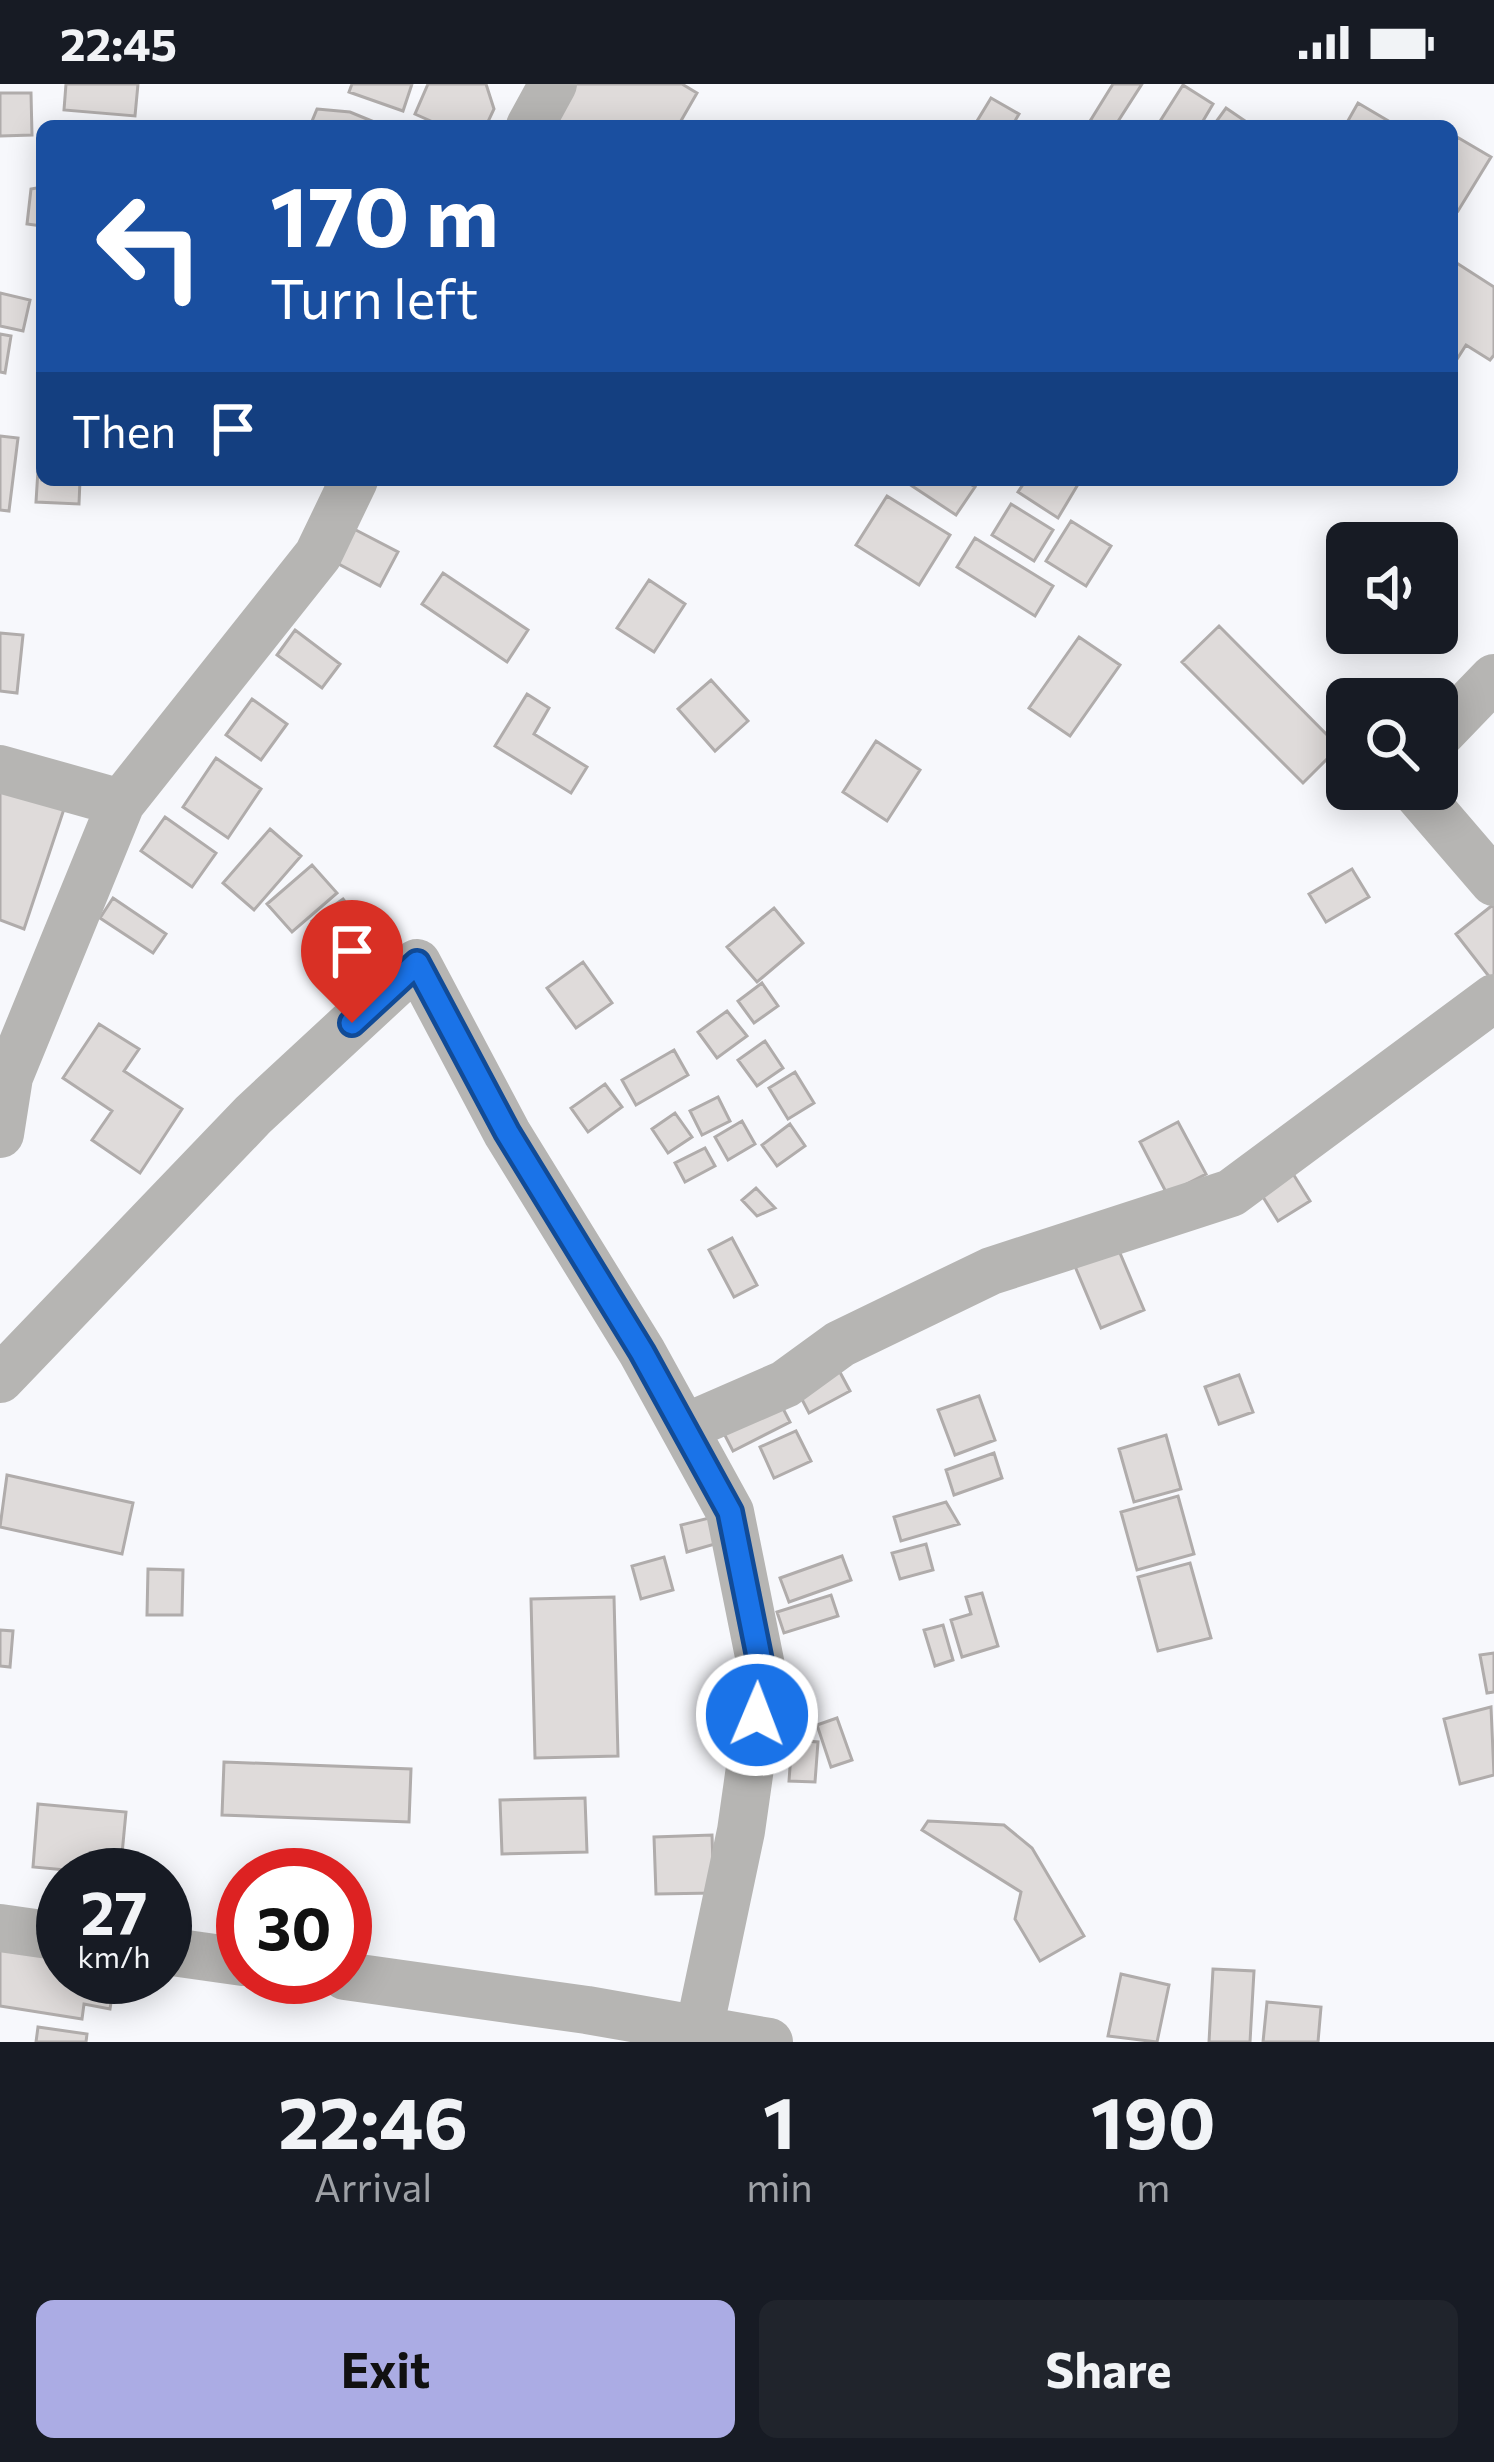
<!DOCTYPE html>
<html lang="en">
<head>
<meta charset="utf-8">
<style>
	body { margin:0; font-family:Commissioner,sans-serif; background:#20242c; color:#f1f3f6; height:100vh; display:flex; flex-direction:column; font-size:45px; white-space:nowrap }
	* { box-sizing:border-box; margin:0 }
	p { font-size:39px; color:#9ea1a6 }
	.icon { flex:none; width:66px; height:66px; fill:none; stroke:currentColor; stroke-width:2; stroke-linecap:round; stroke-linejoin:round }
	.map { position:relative; height:1958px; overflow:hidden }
	.details { display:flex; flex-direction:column; background:#171b24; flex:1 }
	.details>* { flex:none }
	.guide { position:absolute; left:36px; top:36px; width:1422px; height:366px; border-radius:18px; box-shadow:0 6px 30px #0003; background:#1a4fa0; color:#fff; overflow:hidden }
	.controls { position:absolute; left:1326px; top:438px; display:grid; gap:24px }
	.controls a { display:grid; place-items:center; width:132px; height:132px; border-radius:18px; background:#171b24; box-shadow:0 6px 30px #0003; font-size:60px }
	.speed { position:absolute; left:36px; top:1764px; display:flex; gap:24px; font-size:60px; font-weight:700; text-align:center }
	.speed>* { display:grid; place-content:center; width:156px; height:156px; border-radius:50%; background:#171b24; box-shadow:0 6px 30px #0003; line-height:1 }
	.speed small { font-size:30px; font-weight:400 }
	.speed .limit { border:18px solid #d22; background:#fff; color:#111 }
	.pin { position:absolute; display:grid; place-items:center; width:102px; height:102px; color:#fff; margin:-123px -51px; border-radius:50% 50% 50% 0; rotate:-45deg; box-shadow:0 0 12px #0007 }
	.pin .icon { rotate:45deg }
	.me { position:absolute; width:132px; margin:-66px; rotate:1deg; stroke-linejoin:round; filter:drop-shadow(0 0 9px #0008) }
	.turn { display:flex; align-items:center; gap:42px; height:252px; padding:0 36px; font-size:54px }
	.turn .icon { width:156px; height:156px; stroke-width:2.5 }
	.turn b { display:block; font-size:84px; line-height:102px }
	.then { display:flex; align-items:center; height:114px; padding:0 36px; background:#0003; gap:24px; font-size:45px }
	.eta { display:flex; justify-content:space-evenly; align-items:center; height:204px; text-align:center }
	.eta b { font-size:72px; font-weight:700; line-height:84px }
	.action { display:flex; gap:24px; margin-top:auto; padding:24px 36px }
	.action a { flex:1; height:138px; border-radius:18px; background:#abace4; color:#111; font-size:48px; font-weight:700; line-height:138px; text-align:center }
	.action a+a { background:#20242c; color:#f1f3f6 }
	.status { display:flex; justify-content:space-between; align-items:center; height:84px; padding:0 60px; background:#171b24; direction:ltr }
	.status svg { height:33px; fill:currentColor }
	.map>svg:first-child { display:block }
	.building { fill:#dfdbda; stroke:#b0acab; stroke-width:3 }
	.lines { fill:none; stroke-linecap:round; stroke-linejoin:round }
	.minor { stroke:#b6b5b3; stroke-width:48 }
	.route-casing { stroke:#114b97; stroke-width:30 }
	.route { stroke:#1a73e8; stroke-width:21 }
</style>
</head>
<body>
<div class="status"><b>22:45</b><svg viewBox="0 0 49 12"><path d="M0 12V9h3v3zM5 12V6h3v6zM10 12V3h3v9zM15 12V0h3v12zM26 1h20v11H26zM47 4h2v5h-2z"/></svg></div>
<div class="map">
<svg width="1494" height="1958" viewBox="0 0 1494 1958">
	<rect width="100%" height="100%" fill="#f7f8fc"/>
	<!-- building -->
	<path class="building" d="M66,0H138L135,32L64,26Z
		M352,0H412L403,27L349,8Z
		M428,0H486L494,25L486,42H442L415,30Z
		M571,0H682L697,9L678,42H560L550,36Z
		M1113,0H1142L1115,42H1087Z
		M1183,1L1213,20L1200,42H1157Z
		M0,9H31L32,51L0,52Z
		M991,14L1019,30L1012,42H974Z
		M1358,19L1397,42H1345Z
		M1226,24L1251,41V42H1213Z
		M317,25L350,28L384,42H310Z
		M1457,53L1491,73L1458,127L1452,123V62Z
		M42,103V142L27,140L31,105Z
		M1452,176L1494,203V271L1490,276L1466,261L1452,283Z
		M0,209L30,216L23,247L0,242Z
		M0,250L11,252L5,289L0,288Z
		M41,338L42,396H80L79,420L36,418Z
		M0,352L18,354L9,427L0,426Z
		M903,396H964L975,403L956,431Z
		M1026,396H1079L1080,397L1058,434L1018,408Z
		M887,412L950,451L919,501L856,461Z
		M1011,420L1053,446L1034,477L992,451Z
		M1071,437L1111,462L1086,502L1046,477Z
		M352,444L398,468L380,502L335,478Z
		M975,454L1053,502L1035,532L957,483Z
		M443,489L528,546L507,578L422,520Z
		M649,496L685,520L654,568L617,544Z
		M1219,542L1339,663L1303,699L1182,578Z
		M295,546L340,580L322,604L277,571Z
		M0,549L23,551L17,609L0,607Z
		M1079,553L1120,581L1070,652L1029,624Z
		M711,596L748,637L715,667L678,625Z
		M527,610L549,624L534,650L587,683L571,709L495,662Z
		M252,615L287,640L261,676L226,651Z
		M876,657L920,686L887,737L843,708Z
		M216,674L261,705L228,754L183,723Z
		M0,700L65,722L24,845L0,836Z
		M165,733L216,769L192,803L141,767Z
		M270,745L301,772L254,826L223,799Z
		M312,781L337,809L292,848L267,820Z
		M1352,785L1369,813L1326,838L1309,810Z
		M113,814L166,850L153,869L100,834Z
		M343,815L373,856L342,879L312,837Z
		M1494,820V893L1491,895L1456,850Z
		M774,824L803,859L757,898L727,863Z
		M583,878L612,919L576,944L547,904Z
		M762,899L778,922L754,939L738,917Z
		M727,927L747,952L717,974L698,948Z
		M99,940L139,965L124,987L182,1025L140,1089L92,1056L112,1027L63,994Z
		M765,957L783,984L757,1002L738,976Z
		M674,966L688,991L636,1021L622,996Z
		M795,988L814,1019L788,1035L769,1004Z
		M605,1000L622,1023L588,1048L571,1024Z
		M718,1013L730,1037L702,1051L690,1027Z
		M675,1029L692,1053L668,1069L652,1045Z
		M742,1037L755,1060L728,1076L715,1053Z
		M1178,1038L1206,1090L1167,1110L1140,1058Z
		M790,1040L805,1062L777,1082L762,1061Z
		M705,1064L715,1082L685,1098L675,1079Z
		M1290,1085L1310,1117L1278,1137L1258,1105Z
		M756,1104L775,1124L757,1132L742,1116Z
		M732,1154L757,1201L734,1213L709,1166Z
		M1117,1162L1144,1226L1101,1244L1074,1180Z
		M835,1279L850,1307L809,1329L794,1300Z
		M1239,1291L1253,1328L1219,1340L1205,1303Z
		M775,1309L790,1338L733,1367L718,1338Z
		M979,1312L995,1356L955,1371L938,1326Z
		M796,1347L811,1377L774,1394L760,1363Z
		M1166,1351L1181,1405L1134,1418L1119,1365Z
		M994,1369L1002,1394L954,1411L946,1386Z
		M7,1391L133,1419L122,1470L0,1443Z
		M1178,1412L1194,1470L1137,1486L1121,1428Z
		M946,1418L959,1440L901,1457L894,1433Z
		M709,1434L715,1460L687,1468L681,1441Z
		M926,1460L933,1486L900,1495L892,1469Z
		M842,1472L851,1496L789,1518L780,1494Z
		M664,1473L673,1506L641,1515L632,1482Z
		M1190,1479L1211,1554L1158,1567L1138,1493Z
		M148,1485L183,1486L182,1531H147Z
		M982,1509L998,1562L962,1573L951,1536L971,1530L966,1513Z
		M831,1511L838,1532L784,1549L777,1528Z
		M614,1513L618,1672L535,1674L531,1515Z
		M943,1541L953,1576L935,1582L924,1546Z
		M0,1546L13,1547L10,1583L0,1582Z
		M1494,1569V1608L1487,1609L1480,1571Z
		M1491,1623L1494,1691L1460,1700L1444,1635Z
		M837,1634L852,1676L831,1683L817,1641Z
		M792,1656L818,1658L815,1698L789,1697Z
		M224,1678L411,1685L409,1738L222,1731Z
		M585,1714L587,1768L502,1770L500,1716Z
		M38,1720L126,1728L120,1791L33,1783Z
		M928,1737L1004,1741L1032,1764L1084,1852L1040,1877L1015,1835L1021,1808L922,1746Z
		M712,1751L714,1809L656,1810L654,1753Z
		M0,1863L63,1873V1893H115L110,1925L84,1920L82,1935L0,1922Z
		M1213,1885L1254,1887L1250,1958H1209Z
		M1121,1890L1169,1901L1157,1958L1108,1952Z
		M1267,1918L1321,1923L1318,1958H1263Z
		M38,1943L87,1950L86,1958H36Z"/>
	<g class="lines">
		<!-- minor -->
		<path class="minor" d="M530,42L553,0
			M1437,653L1494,594
			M0,685L121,719
			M1414,705L1494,798
			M0,1050L9,993L121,719L318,471L354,396
			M0,1295L253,1031L417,879L507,1049L642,1268L730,1428L763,1592L741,1747L699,1946
			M684,1344L785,1300L840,1260L991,1187L1231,1109L1494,914
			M0,1844L63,1853
			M165,1867L243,1878
			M345,1892L587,1926L769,1958"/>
	</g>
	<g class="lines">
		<!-- route casing -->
		<g class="route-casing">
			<path id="route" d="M352,939L417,879L507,1048L642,1268L730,1428L763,1592L757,1631"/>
		</g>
		<!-- route -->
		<use href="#route" class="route"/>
	</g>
</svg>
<div class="controls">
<a><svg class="icon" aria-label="sound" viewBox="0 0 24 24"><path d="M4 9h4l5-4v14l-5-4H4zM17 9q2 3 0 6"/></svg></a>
<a><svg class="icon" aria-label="search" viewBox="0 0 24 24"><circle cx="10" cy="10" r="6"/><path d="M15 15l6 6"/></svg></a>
</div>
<div class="speed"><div>27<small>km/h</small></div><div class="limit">30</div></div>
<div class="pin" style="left:352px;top:939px;background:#d93025"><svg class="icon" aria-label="arrive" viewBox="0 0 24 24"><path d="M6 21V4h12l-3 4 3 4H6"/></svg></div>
<svg class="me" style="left:757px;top:1631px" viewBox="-20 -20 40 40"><circle r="17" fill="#1a73e8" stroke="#fff" stroke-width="3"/><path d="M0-11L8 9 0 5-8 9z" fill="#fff"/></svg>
<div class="guide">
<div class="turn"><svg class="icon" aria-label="left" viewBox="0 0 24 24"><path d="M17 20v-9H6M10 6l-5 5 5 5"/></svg><div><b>170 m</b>Turn left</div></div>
<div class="then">Then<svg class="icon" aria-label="arrive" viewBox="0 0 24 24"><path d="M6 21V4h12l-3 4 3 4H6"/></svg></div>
</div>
</div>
<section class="details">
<div class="eta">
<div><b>22:46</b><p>Arrival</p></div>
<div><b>1</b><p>min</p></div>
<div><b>190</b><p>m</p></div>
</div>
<div class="action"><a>Exit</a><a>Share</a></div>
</section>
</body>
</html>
